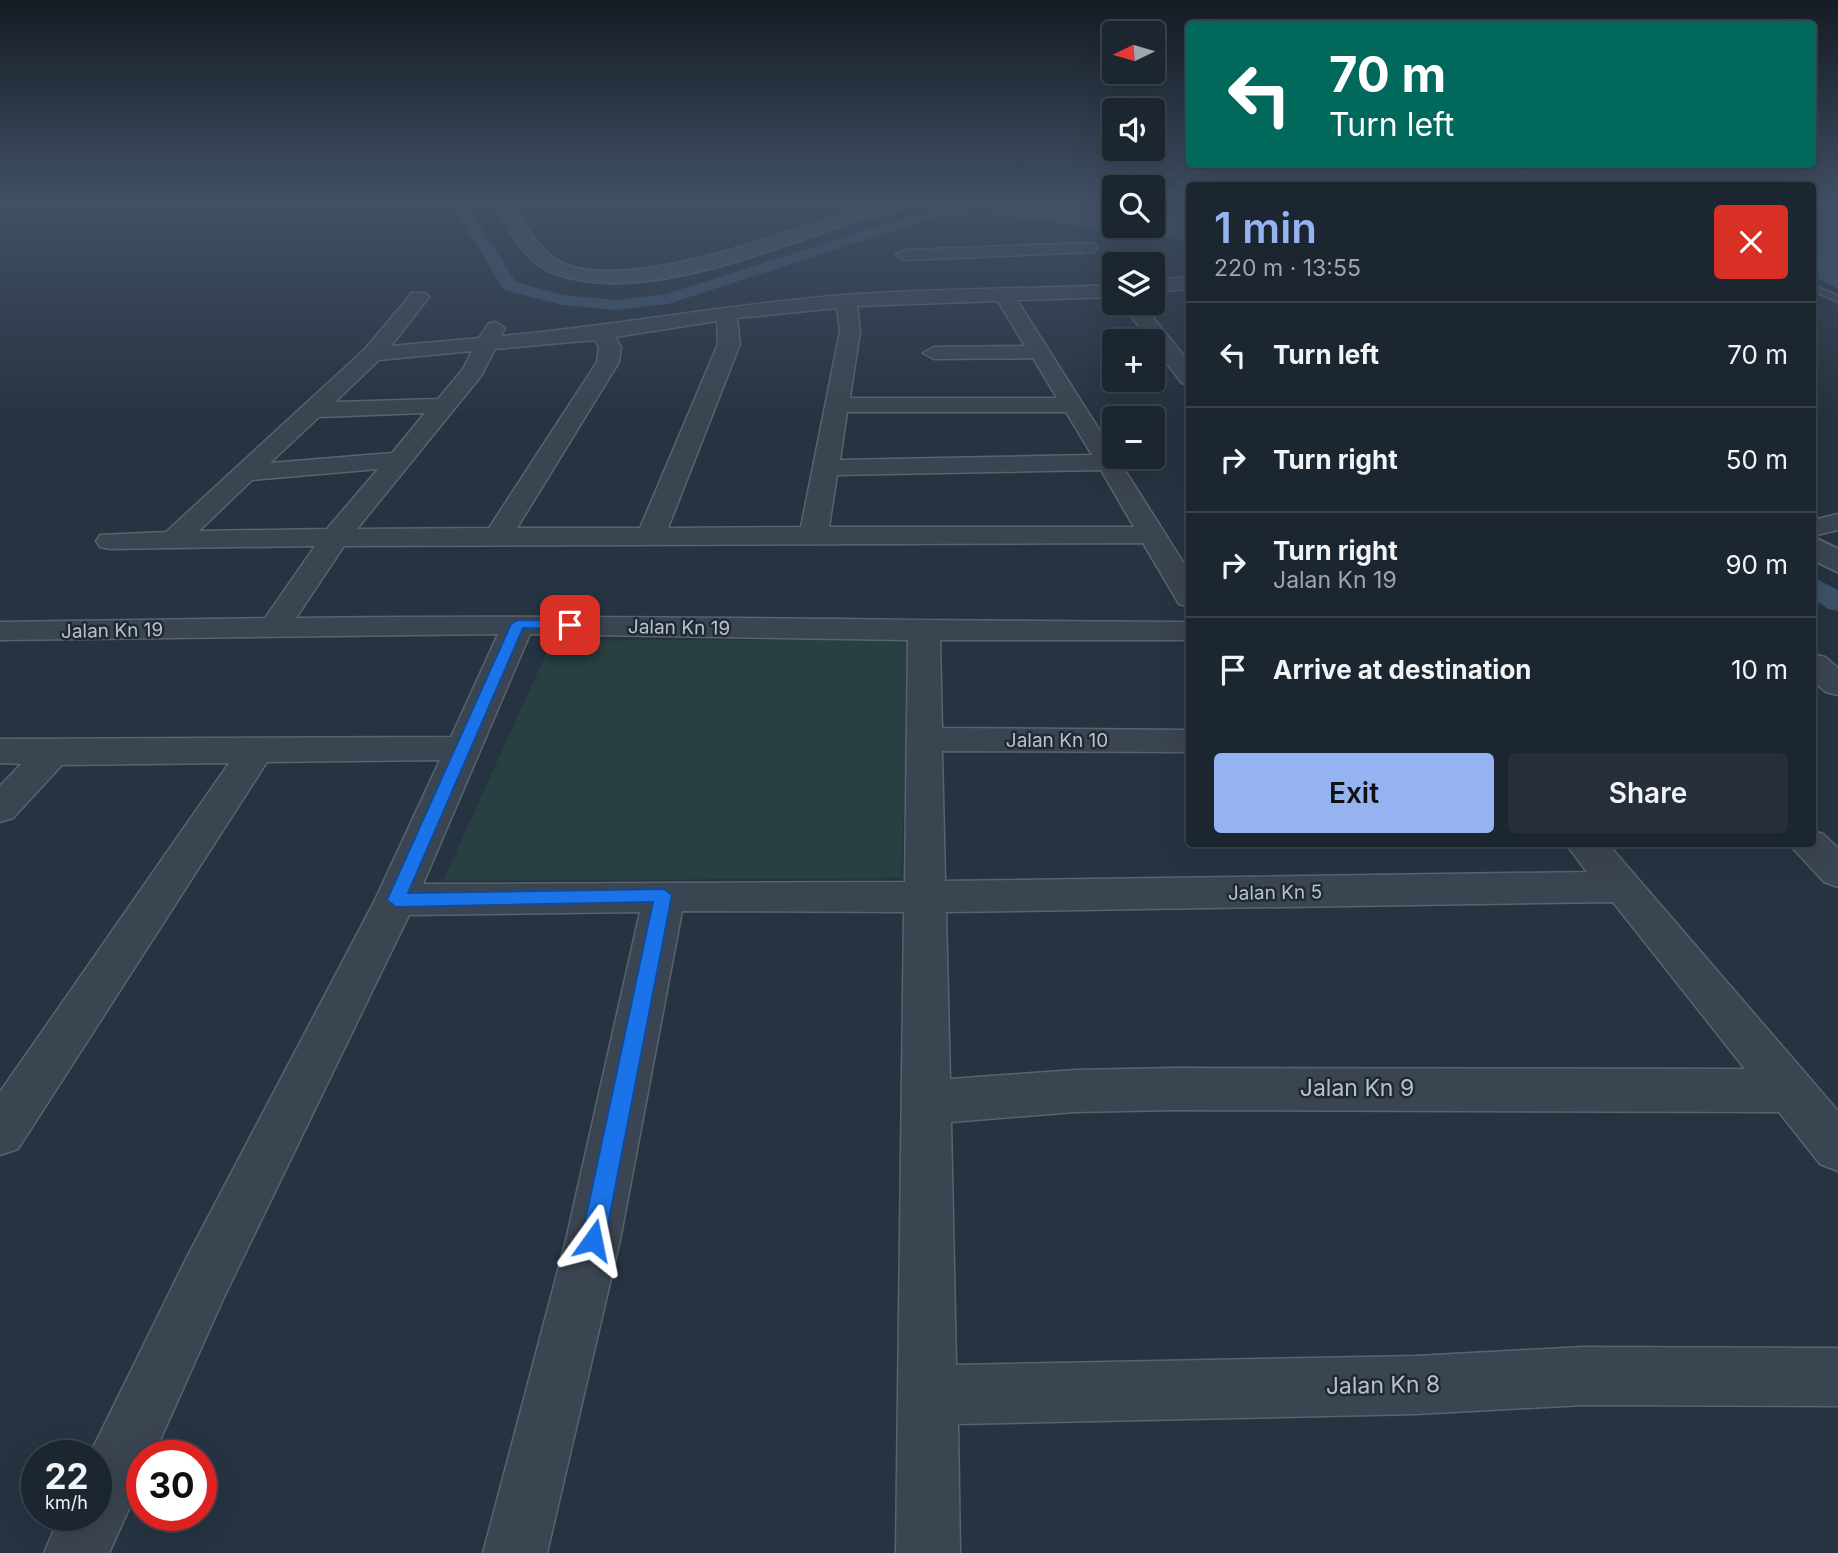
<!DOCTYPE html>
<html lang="en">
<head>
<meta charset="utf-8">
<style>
	body { margin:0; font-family:Inter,sans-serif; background:#252e39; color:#f1f3f6; height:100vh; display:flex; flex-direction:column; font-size:26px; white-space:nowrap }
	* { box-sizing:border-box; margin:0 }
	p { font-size:23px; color:#a0a5ab }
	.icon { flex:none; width:38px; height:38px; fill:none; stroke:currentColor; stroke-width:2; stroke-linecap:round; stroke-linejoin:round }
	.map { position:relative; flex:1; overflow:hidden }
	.drawer { position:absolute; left:1186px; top:182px; width:630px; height:665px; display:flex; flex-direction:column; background:#1c2631; border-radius:7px; box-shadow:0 7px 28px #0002,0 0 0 2px #3a434d }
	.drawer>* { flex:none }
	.hud { position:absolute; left:1186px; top:21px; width:630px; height:147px; border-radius:7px; box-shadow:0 7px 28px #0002,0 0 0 2px #3a434d; background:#00695c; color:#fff; overflow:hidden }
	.needle { width:46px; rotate:265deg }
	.buttons { position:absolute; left:1102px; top:21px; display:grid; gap:14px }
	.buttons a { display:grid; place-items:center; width:63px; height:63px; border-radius:7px; background:#1c2631; box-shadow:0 7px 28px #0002,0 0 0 2px #3a434d; font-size:35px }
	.speed { position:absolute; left:21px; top:1440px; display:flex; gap:14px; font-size:35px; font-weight:700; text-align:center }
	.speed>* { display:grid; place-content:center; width:91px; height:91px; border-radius:50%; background:#1c2631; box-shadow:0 7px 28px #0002,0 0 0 2px #3a434d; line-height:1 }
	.speed small { font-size:18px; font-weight:400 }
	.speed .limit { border:10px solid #d22; background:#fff; color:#111 }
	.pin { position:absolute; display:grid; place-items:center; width:60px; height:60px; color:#fff; margin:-30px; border-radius:14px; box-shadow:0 4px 10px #0006 }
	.me { position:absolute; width:77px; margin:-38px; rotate:12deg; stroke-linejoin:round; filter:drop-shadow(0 0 5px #0008) }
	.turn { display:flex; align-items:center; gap:24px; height:147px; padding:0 28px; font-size:32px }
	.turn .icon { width:91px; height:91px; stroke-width:2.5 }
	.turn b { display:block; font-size:49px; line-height:60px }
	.round { display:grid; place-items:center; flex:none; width:74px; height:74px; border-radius:7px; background:#252e39 }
	.headline { display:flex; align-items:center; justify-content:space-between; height:119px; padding:0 28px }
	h1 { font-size:42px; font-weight:600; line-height:52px; color:#95b2f1 }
	.cta { display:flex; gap:14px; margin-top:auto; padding:14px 28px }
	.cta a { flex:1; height:80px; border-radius:7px; background:#95b2f1; color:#111; font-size:28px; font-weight:600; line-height:80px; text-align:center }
	.cta a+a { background:#252e39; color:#f1f3f6 }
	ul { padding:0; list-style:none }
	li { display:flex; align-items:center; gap:21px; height:105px; padding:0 28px; border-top:2px solid #3a434d }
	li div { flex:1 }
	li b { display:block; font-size:26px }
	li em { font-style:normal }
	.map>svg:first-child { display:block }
	.green { fill:#284042 }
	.water { fill:#3c526a }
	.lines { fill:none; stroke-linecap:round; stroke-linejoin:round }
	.canal { fill:#3c526a; fill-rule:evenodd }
	.service-casing { stroke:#59636e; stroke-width:3 }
	.minor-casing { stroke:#59636e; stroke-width:3 }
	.tertiary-casing { stroke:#59636e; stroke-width:4 }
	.secondary-casing { stroke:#59636e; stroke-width:4 }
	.service { fill:#3b4551; fill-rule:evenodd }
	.minor { fill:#3b4551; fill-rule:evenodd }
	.tertiary { fill:#3b4551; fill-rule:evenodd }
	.secondary { fill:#495464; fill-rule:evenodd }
	.route { fill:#1a73e8; stroke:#114b97; stroke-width:2 }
	.labels { text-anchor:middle; stroke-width:5; stroke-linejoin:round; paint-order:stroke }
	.street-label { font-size:19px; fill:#b8c0cb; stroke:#1f2a36 }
	.near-street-label { font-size:23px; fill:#b8c0cb; stroke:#1f2a36 }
</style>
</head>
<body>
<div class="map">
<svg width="1838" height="1553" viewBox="0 0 1838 1553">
	<rect width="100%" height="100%" fill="#263341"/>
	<!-- green -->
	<path class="green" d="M911,639L901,878L443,881L552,641Z"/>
	<!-- water -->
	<path class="water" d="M1813,200H1838V289L1813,276Z"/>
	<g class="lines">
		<!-- canal -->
		<path class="canal" d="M449,200H463L516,282L563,295L616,300L666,294L926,211L979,204L1115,220V226H1149L1190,231V241L979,212L933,218L668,304L616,310L562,305L504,290Z
			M1813,577L1838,590V611L1828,609L1813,598Z"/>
		<!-- service casing -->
		<g class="service-casing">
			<path id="service" d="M1813,285L1838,296V302L1813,291Z"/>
		</g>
		<!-- minor casing -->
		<g class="minor-casing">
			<path id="minor" d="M1153,200H1163L1153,206Z
				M1088,243L1094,244L1097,248L1094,252L905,260L896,255L905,250Z
				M1190,276V288L1153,293V281Z
				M1115,285V297L1017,300L1190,573V607L1179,604L1143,543L344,546L296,618C594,614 892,621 1190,622V640H940L942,728L1190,730V752L942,751L945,881L1587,872L1566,844H1608L1838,1111V1171L1820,1164L1779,1112L1174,1110L1075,1112L951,1122L956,1365L1416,1356L1583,1347L1838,1348V1406L1583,1405L1416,1414L958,1424L960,1553H896L904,912L682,911L620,1240L547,1553H483L566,1240L640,912L409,915L224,1297L153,1456H142V1480L109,1553H44L60,1516H96V1456H89L186,1259L375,900L440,760L267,762L18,1149L0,1155V1092L229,763L62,765L13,818L0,822V786L21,764L0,763V739L451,737L498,634L0,640V622L265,618L315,546L110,549L100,547L96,541L100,535L166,532L365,349L412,293H426L429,297L391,346L479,338L488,324L495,322L505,328L501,336C616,326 729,304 844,295C934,288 1025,289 1115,285ZM998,301L1025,346L934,347L923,353L934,359L1033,358L1057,398H850L860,331L857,306ZM837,308L840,331L801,527L668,528L740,344L737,318ZM717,321L718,344L640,528H517L619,362L621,347L615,337ZM595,340L599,347L597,362L489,528L357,529L481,376L495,349ZM472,351L463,369L438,399L335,402L379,360ZM847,412H1066L1092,455L840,460ZM425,413L392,453L270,463L319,417ZM378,469L327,529L199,531L252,480ZM1101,470L1134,527H829L837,475ZM530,634L908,640L905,882L423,884ZM1613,902L1745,1069L1174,1068L1075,1070L950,1079L946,912Z
				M1121,303H1141L1190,363V385L1182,383Z
				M1838,514V530L1813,536V520Z
				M1813,654L1825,657L1838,668V695L1826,692L1813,681Z
				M1813,831L1823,834L1838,848V887L1824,882L1789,844H1813Z"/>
		</g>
		<!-- tertiary casing -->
		<g class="tertiary-casing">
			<path id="tertiary" d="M1813,537L1838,549V572L1813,560Z"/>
		</g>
		<!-- secondary casing -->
		<g class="secondary-casing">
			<path id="secondary" d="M495,200H512C524,224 539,255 566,265C641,293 811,222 889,200H917C907,210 868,217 852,222C768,250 640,305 554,273C524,263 508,226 495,200Z
				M1013,200H1060L1115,208V218L1021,205Z
				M1153,213L1190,218V228L1153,223Z"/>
		</g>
		<!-- service -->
		<use href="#service" class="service"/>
		<!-- minor -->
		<use href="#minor" class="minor"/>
		<!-- tertiary -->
		<use href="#tertiary" class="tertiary"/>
		<!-- secondary -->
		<use href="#secondary" class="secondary"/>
	</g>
	<!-- sky -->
	<linearGradient id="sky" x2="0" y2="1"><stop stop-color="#151c24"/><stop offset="0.48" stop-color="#415065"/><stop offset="1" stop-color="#415065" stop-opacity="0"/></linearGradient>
	<rect width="1838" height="418" fill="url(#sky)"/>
	<!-- route -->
	<path class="route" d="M518,620L570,621L577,625L570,629L523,628L408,893L664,889L672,895L605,1240L601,1248L593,1251L585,1248L581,1240L653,902L396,907L387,900L511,624Z"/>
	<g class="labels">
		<!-- street labels -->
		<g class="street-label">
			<text transform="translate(679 627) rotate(1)" y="7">Jalan Kn 19</text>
			<text transform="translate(112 630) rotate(-1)" y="7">Jalan Kn 19</text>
			<text x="1057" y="747">Jalan Kn 10</text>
			<text transform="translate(1275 892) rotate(-1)" y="7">Jalan Kn 5</text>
		</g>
		<!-- near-street labels -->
		<g class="near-street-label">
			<text x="1357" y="1096">Jalan Kn 9</text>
			<text transform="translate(1383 1385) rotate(-1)" y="8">Jalan Kn 8</text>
		</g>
	</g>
</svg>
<div class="buttons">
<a><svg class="needle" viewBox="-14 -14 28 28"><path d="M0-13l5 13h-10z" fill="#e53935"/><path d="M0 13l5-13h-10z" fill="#a0a5ab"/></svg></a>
<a><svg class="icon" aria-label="sound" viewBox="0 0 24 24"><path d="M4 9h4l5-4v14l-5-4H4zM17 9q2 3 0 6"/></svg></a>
<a><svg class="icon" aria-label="search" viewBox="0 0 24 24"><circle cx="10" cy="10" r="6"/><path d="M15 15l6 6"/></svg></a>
<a><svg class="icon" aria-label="layers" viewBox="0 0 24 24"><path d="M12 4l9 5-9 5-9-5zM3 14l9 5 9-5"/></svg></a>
<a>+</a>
<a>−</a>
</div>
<div class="speed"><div>22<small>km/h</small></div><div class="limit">30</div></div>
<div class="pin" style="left:570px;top:625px;background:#d93025"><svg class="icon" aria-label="arrive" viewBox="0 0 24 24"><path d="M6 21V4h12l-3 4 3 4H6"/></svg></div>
<svg class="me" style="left:593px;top:1240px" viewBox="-20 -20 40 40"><path d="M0-17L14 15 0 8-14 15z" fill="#1a73e8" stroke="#fff" stroke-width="4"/></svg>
<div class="hud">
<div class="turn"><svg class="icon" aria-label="left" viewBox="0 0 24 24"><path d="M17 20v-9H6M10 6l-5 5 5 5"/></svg><div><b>70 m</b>Turn left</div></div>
</div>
<section class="drawer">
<div class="headline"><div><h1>1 min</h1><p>220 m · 13:55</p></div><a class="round" style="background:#d93025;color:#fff"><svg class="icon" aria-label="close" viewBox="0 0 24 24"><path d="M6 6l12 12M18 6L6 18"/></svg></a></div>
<ul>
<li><svg class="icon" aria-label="left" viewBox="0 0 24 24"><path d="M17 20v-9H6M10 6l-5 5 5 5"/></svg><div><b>Turn left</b></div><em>70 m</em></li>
<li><svg class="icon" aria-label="right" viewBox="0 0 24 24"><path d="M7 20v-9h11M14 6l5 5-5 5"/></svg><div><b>Turn right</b></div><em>50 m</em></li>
<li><svg class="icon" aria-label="right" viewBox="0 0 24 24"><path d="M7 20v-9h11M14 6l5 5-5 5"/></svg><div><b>Turn right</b><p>Jalan Kn 19</p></div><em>90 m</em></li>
<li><svg class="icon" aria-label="arrive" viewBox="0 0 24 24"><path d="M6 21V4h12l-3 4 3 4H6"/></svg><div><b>Arrive at destination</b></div><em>10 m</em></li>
</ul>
<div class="cta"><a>Exit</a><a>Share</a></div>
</section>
</div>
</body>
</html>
